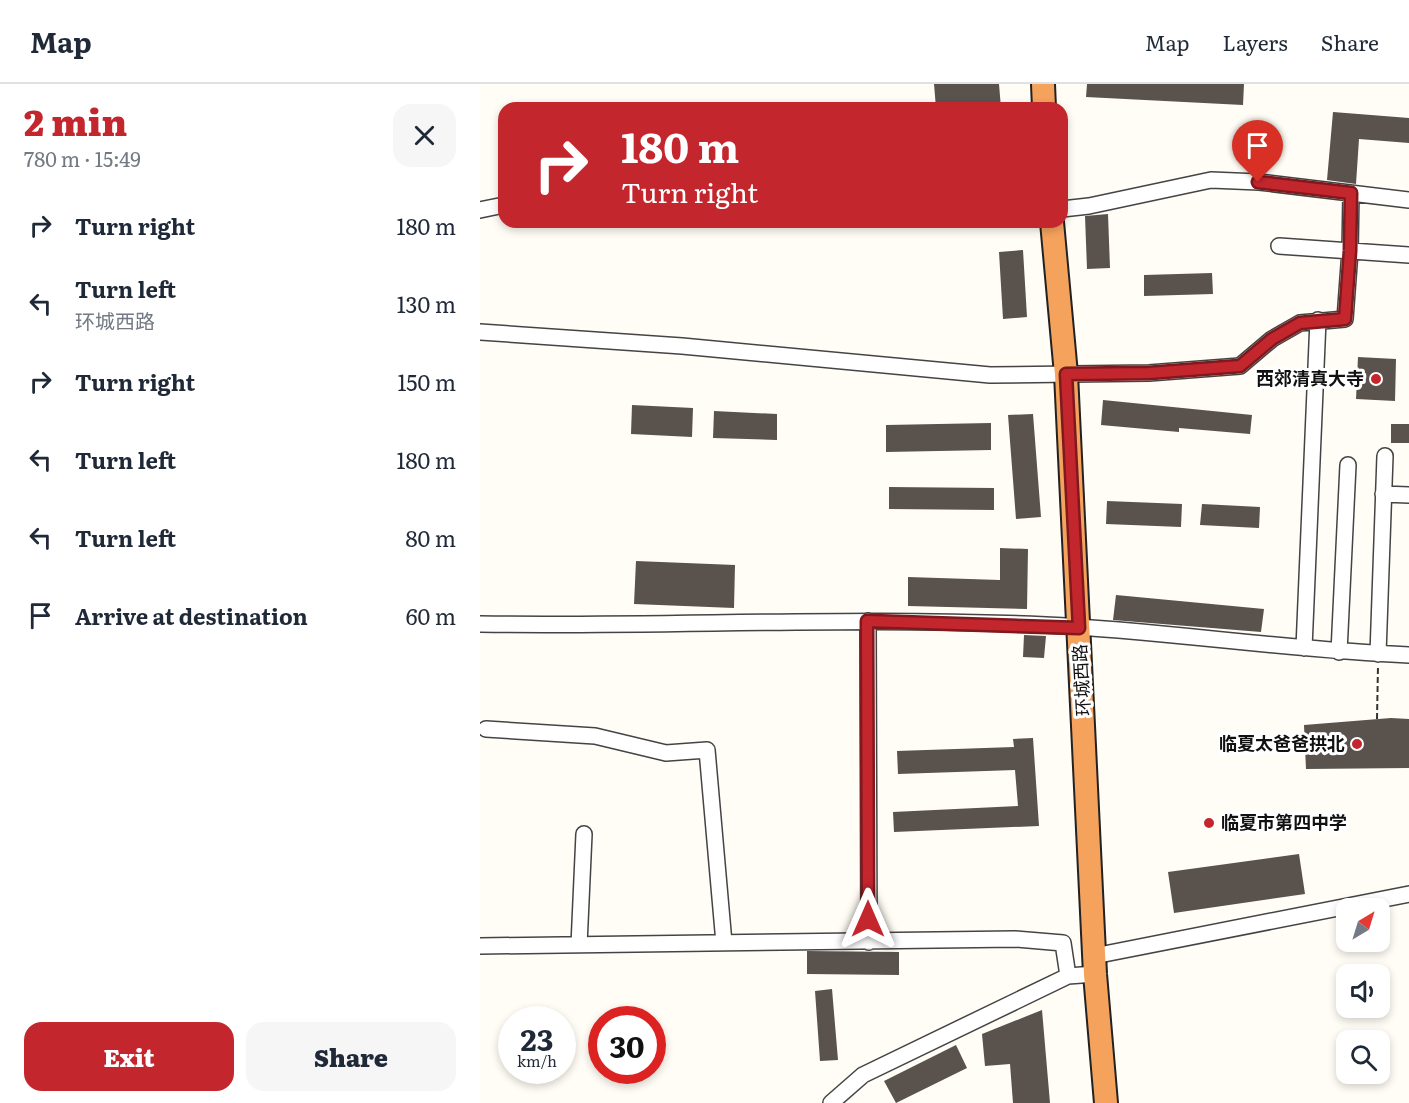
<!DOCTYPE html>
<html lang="en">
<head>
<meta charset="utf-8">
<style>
	body { margin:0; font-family:Literata,"Noto Sans SC",serif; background:#f6f6f7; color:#1f2937; height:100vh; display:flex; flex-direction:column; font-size:22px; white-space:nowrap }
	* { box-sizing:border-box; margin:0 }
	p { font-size:20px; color:#747a83 }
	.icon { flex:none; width:33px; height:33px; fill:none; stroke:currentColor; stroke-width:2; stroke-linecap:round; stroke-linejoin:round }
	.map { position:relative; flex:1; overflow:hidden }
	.panel { display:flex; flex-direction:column; background:#fff; width:480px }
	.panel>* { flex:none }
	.guide { position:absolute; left:18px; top:18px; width:570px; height:126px; border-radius:18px; box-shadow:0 3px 9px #0003; background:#c4262e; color:#fff; overflow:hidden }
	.needle { width:39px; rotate:38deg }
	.fabs { position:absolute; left:856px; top:814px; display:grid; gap:12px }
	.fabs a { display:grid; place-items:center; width:54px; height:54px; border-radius:12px; background:#fff; box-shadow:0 3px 9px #0003; font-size:30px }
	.speed { position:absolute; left:18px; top:922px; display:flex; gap:12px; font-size:30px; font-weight:700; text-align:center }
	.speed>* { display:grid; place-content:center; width:78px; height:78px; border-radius:50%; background:#fff; box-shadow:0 3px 9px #0003; line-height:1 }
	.speed small { font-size:15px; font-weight:400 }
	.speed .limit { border:9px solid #d22; background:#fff; color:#111 }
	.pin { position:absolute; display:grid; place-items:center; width:51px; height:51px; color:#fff; margin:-62px -26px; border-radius:50% 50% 50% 0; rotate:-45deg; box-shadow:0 0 6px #0007 }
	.pin .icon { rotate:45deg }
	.me { position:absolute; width:66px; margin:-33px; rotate:0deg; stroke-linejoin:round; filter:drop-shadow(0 0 4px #0008) }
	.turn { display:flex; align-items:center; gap:21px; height:126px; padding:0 24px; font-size:27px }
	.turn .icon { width:78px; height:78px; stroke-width:2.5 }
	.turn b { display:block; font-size:42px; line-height:51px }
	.round { display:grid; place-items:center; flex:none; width:63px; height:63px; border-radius:18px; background:#f6f6f7 }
	.summary { display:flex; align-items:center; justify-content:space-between; height:102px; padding:0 24px }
	h1 { font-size:36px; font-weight:800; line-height:45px; color:#c4262e }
	.cta { display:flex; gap:12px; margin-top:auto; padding:12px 24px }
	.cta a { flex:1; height:69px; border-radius:18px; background:#c4262e; color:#fff; font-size:24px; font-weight:800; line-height:69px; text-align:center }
	.cta a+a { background:#f6f6f7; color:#1f2937 }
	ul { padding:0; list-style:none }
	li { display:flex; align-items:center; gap:18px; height:78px; padding:0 24px }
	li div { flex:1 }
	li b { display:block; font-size:22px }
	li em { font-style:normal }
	header { display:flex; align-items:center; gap:36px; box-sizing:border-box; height:84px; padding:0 30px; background:#fff; border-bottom:2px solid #e0e1e3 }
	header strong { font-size:28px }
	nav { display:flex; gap:33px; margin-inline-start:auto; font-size:21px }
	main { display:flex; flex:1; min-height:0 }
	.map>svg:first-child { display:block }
	.building { fill:#5a524d }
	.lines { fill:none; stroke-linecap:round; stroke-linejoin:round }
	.minor-casing { stroke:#444; stroke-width:18 }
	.highway-casing { stroke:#222; stroke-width:26 }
	.path { stroke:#333; stroke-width:2; stroke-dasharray:6 3; stroke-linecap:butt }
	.minor { stroke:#fff; stroke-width:15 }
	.highway { stroke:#f5a25d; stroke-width:22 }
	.route-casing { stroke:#7f191e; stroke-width:15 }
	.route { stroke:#c4262e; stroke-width:10 }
	.poi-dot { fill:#c4262e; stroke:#fff; stroke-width:2 }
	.labels { text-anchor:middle; stroke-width:6; stroke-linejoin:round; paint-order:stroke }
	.poi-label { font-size:18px; font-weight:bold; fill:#111; stroke:#fff; text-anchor:end }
	.street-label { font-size:18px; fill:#111; stroke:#fff }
</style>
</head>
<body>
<header>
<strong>Map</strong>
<nav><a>Map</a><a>Layers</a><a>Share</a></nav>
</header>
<main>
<section class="panel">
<div class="summary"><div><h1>2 min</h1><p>780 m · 15:49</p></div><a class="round"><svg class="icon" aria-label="close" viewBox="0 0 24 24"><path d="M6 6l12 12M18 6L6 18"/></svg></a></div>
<ul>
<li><svg class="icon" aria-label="right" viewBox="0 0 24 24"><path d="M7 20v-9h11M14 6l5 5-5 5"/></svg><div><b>Turn right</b></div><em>180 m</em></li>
<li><svg class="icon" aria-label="left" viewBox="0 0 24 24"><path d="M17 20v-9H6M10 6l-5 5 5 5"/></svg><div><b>Turn left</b><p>环城西路</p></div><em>130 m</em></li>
<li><svg class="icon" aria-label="right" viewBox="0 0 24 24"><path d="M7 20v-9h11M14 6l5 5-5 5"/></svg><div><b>Turn right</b></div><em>150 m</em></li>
<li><svg class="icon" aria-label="left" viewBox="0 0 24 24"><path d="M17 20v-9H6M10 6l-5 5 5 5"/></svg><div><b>Turn left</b></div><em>180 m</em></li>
<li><svg class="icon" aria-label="left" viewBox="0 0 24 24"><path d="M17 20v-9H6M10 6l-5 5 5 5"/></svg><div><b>Turn left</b></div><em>80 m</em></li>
<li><svg class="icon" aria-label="arrive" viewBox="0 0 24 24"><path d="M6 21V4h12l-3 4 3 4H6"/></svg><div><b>Arrive at destination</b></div><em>60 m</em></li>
</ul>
<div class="cta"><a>Exit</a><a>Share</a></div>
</section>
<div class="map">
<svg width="929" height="1019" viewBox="0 0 929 1019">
	<rect width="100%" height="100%" fill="#fffdf5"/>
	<!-- building -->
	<path class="building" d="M454,0H519L521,24H456Z
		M607,0H764L763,21L606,13Z
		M853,28L929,34V59L879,55L876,100L847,96Z
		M628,130L630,184L607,185L605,132Z
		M543,166L547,233L523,235L519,168Z
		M732,189L733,210L664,212V191Z
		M878,273L916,275L915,317L876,315Z
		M623,316L772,331L770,350L699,344V348L621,341Z
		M152,321L213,324L212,353L151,350Z
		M234,327L297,330V356L233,354Z
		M553,330L561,433L536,435L528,331Z
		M511,339V366L406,368V341Z
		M911,340H929V359H911Z
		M409,403L514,404V426L409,425Z
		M627,417L702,420L701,443L626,440Z
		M722,420L780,423L779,444L720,441Z
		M520,464L548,465L547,525L428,522V493L520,496Z
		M156,477L255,481L254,524L154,520Z
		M636,511L784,525L781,548L633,536Z
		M544,551L566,552L564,574L543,573Z
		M911,634L929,635V684L826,685L824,641Z
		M553,654L559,742L414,748L413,728L538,722L535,686L418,690L417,667L534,663L533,655Z
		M819,770L825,810L694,829L688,788Z
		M327,867L419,868V891L327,890Z
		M352,905L358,976L340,977L335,907Z
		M562,926L570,1019H533L530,980L505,982L502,950Z
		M476,961L487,984L416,1019L404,997Z"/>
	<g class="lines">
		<!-- minor casing -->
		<g class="minor-casing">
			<path id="minor" d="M582,125L609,122L731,96L779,98L929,116
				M0,126L24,121
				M799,162L929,171
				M0,248L202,262L510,291L669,289L760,282L792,255L820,239L865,235L870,167L871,109
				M903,410L929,411
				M388,537L389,858
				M0,540C189,543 377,532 566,541C687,547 807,566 929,571
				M824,564L838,236
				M859,568L868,381
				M898,570L905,372
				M6,645L115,652L186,669L227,666L244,859
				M99,861L104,750
				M0,862L535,855L583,859L588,892
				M614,872L929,810
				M351,1019L383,991L588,892L615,890"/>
		</g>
		<!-- highway casing -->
		<g class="highway-casing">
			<path id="highway" d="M563,0L564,24
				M572,138L586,290L615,890L626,1019"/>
		</g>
		<!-- path -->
		<path class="path" d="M897,635L898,582"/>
		<!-- minor -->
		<use href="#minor" class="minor"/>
		<!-- highway -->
		<use href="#highway" class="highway"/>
	</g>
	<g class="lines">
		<!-- route casing -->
		<g class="route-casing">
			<path id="route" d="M388,835L387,537L599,544L586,290L669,289L760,282L792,255L820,239L865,235L870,167L871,109L778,98"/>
		</g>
		<!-- route -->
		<use href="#route" class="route"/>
	</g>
	<!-- markers -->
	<g class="poi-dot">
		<circle cx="896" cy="295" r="6"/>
		<circle cx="877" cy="660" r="6"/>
		<circle cx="729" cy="739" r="6"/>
	</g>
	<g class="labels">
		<!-- poi labels -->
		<g class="poi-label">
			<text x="884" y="301">西郊清真大寺</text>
			<text x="865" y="666">临夏太爸爸拱北</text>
			<text x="741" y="745" text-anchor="start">临夏市第四中学</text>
		</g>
		<!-- street labels -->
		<g class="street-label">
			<text transform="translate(602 596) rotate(-93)" y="6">环城西路</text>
		</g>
	</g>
</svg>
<div class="fabs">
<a><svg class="needle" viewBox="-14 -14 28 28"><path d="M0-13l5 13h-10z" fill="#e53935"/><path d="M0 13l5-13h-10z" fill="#747a83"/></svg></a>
<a><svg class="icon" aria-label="sound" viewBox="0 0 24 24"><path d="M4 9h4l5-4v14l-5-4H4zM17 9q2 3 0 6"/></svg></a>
<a><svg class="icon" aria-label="search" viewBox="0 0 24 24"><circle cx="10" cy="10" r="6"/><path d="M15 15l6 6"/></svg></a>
</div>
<div class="speed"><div>23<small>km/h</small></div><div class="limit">30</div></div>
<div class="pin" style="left:778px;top:98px;background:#d93025"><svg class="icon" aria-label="arrive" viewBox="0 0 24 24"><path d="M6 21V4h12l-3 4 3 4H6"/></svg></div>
<svg class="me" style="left:388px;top:835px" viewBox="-20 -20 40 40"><path d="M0-17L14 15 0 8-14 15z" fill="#c4262e" stroke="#fff" stroke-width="4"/></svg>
<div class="guide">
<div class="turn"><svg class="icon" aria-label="right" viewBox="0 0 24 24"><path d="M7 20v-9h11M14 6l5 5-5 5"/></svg><div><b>180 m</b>Turn right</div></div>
</div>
</div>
</main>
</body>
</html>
